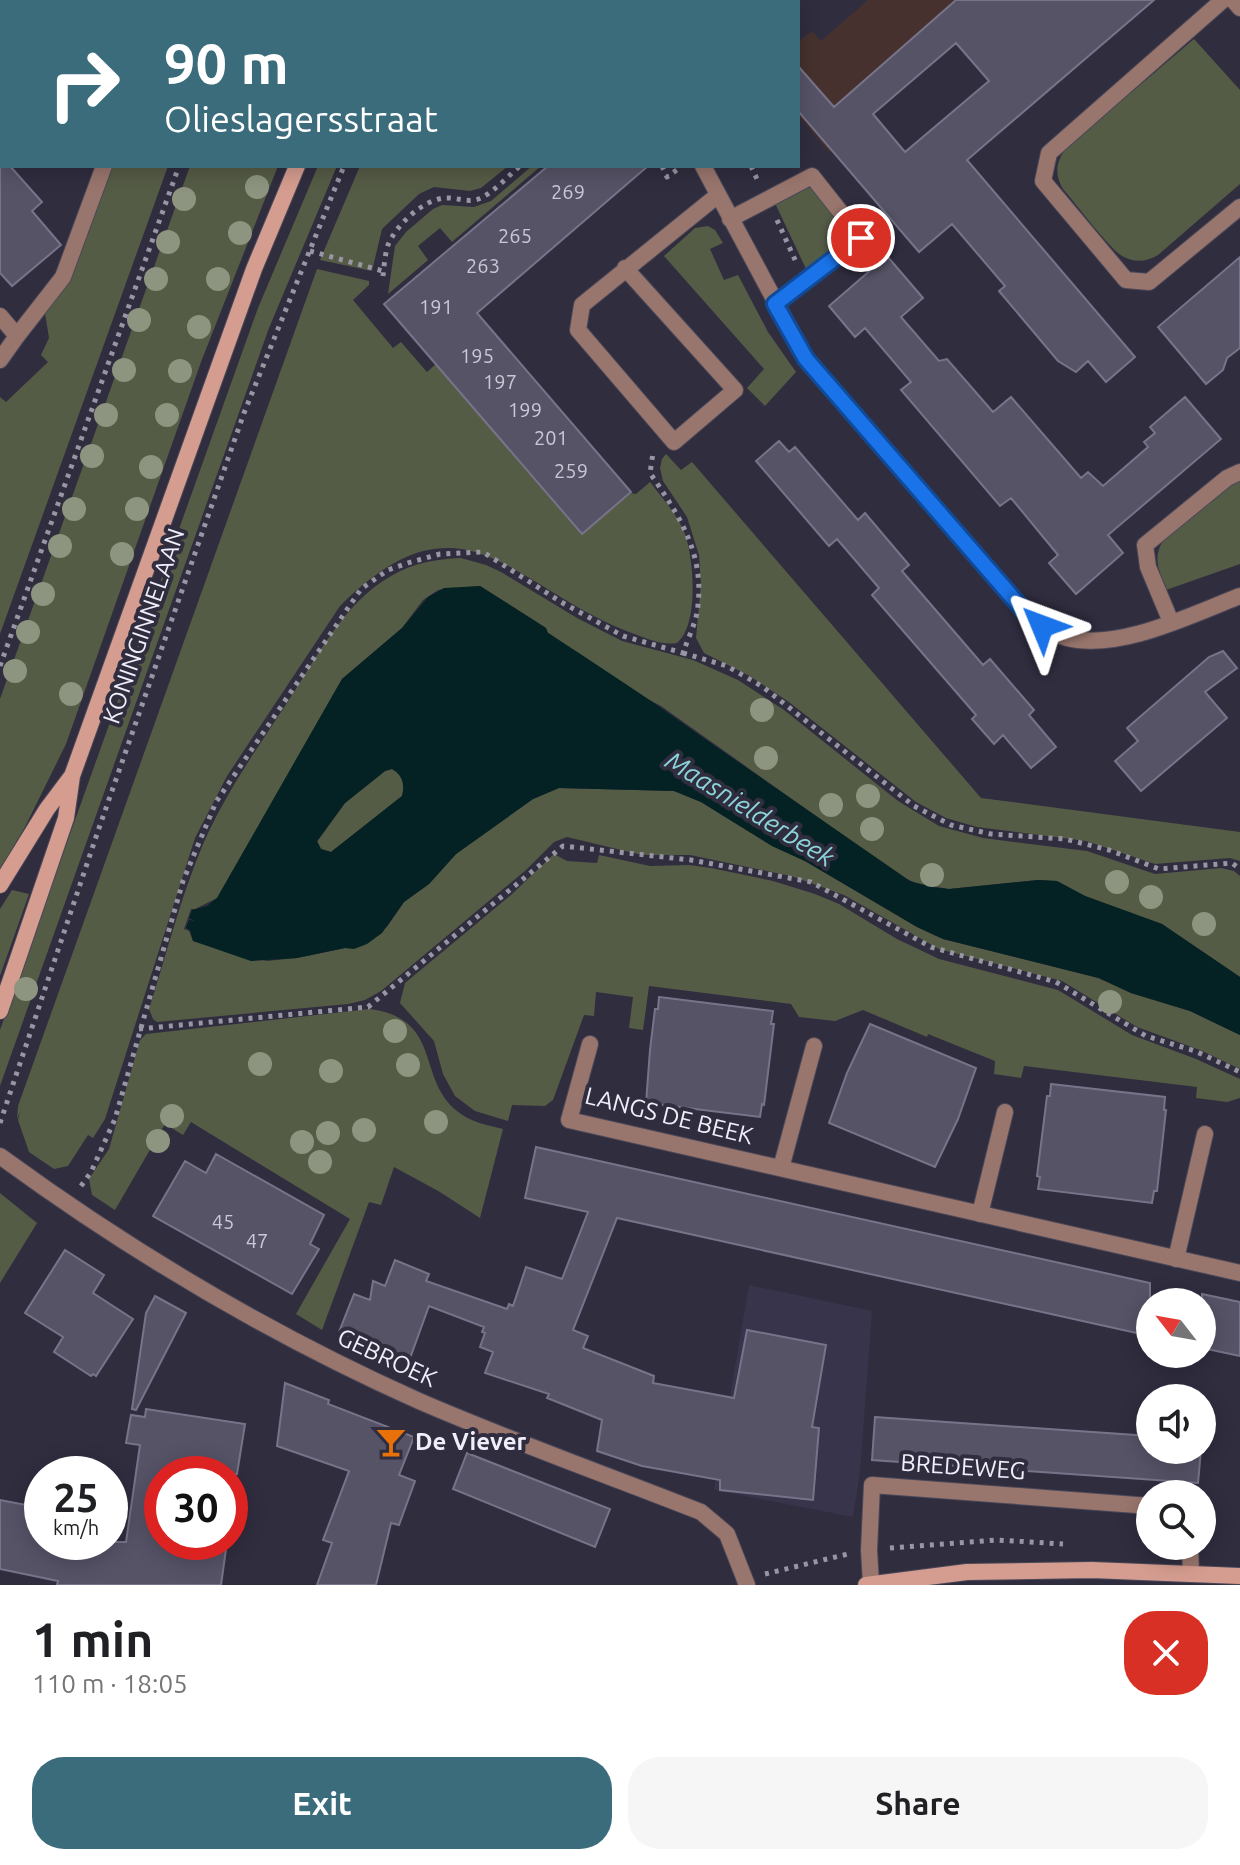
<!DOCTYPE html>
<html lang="en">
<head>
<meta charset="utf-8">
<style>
	body { margin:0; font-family:Ubuntu,sans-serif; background:#f6f6f6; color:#202124; height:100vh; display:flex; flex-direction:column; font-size:30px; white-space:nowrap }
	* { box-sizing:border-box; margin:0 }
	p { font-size:26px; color:#757577 }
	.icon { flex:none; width:44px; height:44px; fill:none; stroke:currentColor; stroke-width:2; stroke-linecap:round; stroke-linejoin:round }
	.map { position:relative; height:1585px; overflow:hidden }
	.drawer { display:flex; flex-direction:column; background:#fff; flex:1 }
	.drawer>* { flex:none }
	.guide { position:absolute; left:0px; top:0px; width:800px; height:168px; box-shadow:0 4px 20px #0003; background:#3b6c7c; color:#fff; overflow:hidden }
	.needle { width:52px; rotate:301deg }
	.fabs { position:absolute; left:1136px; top:1288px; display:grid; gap:16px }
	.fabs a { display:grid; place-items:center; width:80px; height:80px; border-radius:50%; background:#fff; box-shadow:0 4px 20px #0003; font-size:40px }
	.speed { position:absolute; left:24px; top:1456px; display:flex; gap:16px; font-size:40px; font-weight:700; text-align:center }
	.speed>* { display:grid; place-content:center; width:104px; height:104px; border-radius:50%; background:#fff; box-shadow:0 4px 20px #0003; line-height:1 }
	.speed small { font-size:20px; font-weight:400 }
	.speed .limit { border:12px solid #d22; background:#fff; color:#111 }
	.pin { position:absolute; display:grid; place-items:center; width:68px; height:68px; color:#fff; margin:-34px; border:4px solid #fff; border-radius:50%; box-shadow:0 2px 8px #0007 }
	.me { position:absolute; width:88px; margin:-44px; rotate:314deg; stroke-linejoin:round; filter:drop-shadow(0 0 6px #0008) }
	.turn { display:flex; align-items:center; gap:28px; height:168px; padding:0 32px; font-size:36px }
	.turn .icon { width:104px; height:104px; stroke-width:2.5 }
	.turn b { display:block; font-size:56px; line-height:68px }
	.round { display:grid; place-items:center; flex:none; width:84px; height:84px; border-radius:32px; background:#f6f6f6 }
	.headline { display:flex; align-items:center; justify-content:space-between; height:136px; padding:0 32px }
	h1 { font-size:48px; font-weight:700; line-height:60px }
	.action { display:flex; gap:16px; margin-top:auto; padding:16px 32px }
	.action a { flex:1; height:92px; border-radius:32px; background:#3b6c7c; color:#fff; font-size:32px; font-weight:700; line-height:92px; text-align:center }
	.action a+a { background:#f6f6f6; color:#202124 }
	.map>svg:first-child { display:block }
	.built { fill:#38344c }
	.industrial { fill:#46312e }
	.green { fill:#555c46 }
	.water { fill:#042123; fill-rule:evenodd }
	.building { fill:#565367; stroke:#77748a; stroke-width:2; fill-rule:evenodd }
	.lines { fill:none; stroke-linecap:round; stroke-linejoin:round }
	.lane-casing { stroke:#4b4859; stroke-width:18 }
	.street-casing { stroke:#4b4859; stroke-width:18 }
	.secondary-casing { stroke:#4b4859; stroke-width:18 }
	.path { stroke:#9895a5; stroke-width:5; stroke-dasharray:4 6; stroke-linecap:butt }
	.lane { stroke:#99766d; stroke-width:16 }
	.street { stroke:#99766d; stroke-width:16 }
	.secondary { stroke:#d59d8f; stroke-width:16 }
	.tree { fill:#8d947f }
	.route-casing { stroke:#114b97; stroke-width:20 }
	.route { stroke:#1a73e8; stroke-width:14 }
	.labels { text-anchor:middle; stroke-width:8; stroke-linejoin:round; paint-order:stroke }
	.number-label { font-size:20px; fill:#cac7d6 }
	.street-label { font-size:24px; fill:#f0eefb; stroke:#302d3f }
	.poi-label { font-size:24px; font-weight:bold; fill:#f0eefb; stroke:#302d3f; text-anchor:start }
	.water-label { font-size:26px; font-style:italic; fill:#8bd4d9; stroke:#302d3f }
</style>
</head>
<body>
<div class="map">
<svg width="1240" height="1585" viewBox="0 0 1240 1585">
	<rect width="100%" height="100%" fill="#302d3f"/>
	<!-- built -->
	<path class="built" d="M749,1285L872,1311L860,1472L853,1517L714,1490Z"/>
	<!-- industrial -->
	<path class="industrial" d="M868,0H1006L829,152L798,115V42L812,31L821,41Z"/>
	<!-- green -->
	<path class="green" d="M1194,39L1240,90V184L1158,255C1146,262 1134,263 1122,256C1109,248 1076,204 1063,189C1054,174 1056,162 1066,148Z
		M112,166H168L0,634V397L6,402L48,362L41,355L49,338L45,313C82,272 92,215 112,166Z
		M190,166H278L201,362L66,744L25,827L0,869V699Z
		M318,166H337L269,328L0,1086V1030L258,308Z
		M360,166H508L481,188L470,191L434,187L419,194L382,229L372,271L320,260Z
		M532,166H541L452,242L440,228L418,246L428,260L388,294L395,246L406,232L433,209L442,205L474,207L491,201Z
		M806,186L814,190L849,235L846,241L808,273L774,201Z
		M708,226L715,230L723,243L710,249L724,280L738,275L768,332L796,372L765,406L747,388L764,369L664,256L695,228Z
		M317,269L369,281V285L353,300L393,348L401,342L427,372L436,364L581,534L630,493L636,494L650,482C662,498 678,515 685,534C694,560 699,625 677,643C661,646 644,637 629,632C512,587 463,483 340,606L227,776L195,838L105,1119L93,1138L88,1135L68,1166L54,1169L29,1152L18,1120L20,1112L17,1119L18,1106Z
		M666,454L681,470L692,462L981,798L1240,832V861L1230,858L1155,864L1086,841L977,827L946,818L916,802L789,702L748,675L704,653L696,638L701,584L699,555L687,517L663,481L660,468L662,459Z
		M1240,479V564L1166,590C1159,569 1151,556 1166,537L1227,485Z
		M461,558L486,565L501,572L577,618L622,641L693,660L738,680L784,710L898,801L939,826L983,838L1087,851L1155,874L1221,868L1234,871L1240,876V977L1162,924L1085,896L1057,881L1038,880L949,889L915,883L899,875L661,706L644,697L547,632L546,628L480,586L438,590L423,600L402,628L342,679L217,898L195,909H191L184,929L189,931L193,941L267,961L297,958L345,948L387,927L404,902L429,884L456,854L533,799L559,788L674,791L701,802L772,846L805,861L917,927L943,939L1098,978L1131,993L1190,1011L1240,1035V1069L1200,1050L1137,1027L1062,981L939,949L844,895L791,876L690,855H642L567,837L554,842L526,870L381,991L365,1000L348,1004L157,1022L153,1019L149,1009C168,950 183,887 209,831C230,787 258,747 285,706C315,661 342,604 391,576C413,563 436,559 461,558Z
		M392,769C403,775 405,785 402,796L331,852L321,849L317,842L345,803L385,771Z
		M554,854L567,861L597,863L599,855L650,866L689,865L711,868L773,881L815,894L839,904L897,939L939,959L1058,990L1132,1035L1196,1059L1240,1079V1098L1227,1102L1196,1098L1197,1087L1024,1066L1021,1078L994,1074L995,1061L928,1034L927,1037L863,1010L835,1021L799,1017L791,1004L649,986L643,1030L629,1028L633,997L596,992L594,1016L584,1015L553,1100L545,1106L512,1105L508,1121L475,1111L455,1096L443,1074L434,1041L400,1003L405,983L511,895Z
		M12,890L29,894L0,976V909Z
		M370,1009C443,1019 416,1078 457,1111C470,1122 487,1125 503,1129L480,1218L440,1192L394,1167L381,1205L369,1202L322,1330L296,1314L350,1219L191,1122L183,1135L165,1124L115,1210L92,1195L89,1179L109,1149L140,1040L146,1034Z
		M0,1193L37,1223L0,1283Z"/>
	<!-- water -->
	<path class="water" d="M480,586L546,628L548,633C597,665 647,697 695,732L910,881L931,887L949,889L1038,880L1057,881L1085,896L1162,924L1240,977V1035L1190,1011L1131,993L1099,978L943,939L917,927L805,861L772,846L701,802L674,791L559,788L533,799L456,854L429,884L404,902L382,933L367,944L354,949L345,948L297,958L251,961L193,941L190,930L186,928L189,920L195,921L189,918L192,910L207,906L217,898L342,679L402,628L428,597L444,588ZM392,769C403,775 405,785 402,796L331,852L321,849L317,841L345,803L385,771Z"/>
	<!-- building -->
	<path class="building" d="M956,0H1154L967,160L1135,357L1106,382L1088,361L1076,372L1058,361L999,291L1005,286L952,224L919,252L798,111V66L834,107ZM956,43L989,81L905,152L873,114Z
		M0,154L2,166H10L42,202L32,211L61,245L12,286L0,273Z
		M548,166H648L477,313L631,492L582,534L384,304Z
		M887,256L923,298L901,317L939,361L947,359L993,412L1011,397L1081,478L1088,472L1103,486L1148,447L1144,442L1155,433L1150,427L1185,397L1221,439L1108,535L1123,553L1076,594L1049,563L1058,555L1011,498L1000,506L901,390L911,382L865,328L855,337L829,306Z
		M1240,257V348L1227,358L1223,370L1206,384L1158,327Z
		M779,441L789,452L795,447L858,520L865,513L909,565L902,571L983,665L990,659L1034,710L1029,715L1056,747L1031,768L1003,735L994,744L972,719L976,715L872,595L879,588L837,539L829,546L756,461Z
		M1223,651L1237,668L1205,692L1227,718L1141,791L1115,761L1138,741L1127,728L1209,657Z
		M659,997L773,1011L771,1024H774L764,1105L762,1104L760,1117L646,1103L650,1050L655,1009H658Z
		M870,1024L976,1068L958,1119L935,1167L829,1123L847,1073Z
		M1051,1084L1165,1097L1164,1110H1166L1157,1191H1154L1152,1203L1038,1189L1040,1177L1037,1176L1047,1096H1050Z
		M536,1147L1150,1283V1336L617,1218L573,1330L588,1336L583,1348L654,1376L653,1383L734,1398L747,1330L826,1345L812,1427L819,1428L813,1500L720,1490V1480L642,1466L597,1451L602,1420L547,1398L549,1394L485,1373L493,1352L480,1347L485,1333L482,1332L484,1327L429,1306L409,1361L339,1332L354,1294L370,1300L373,1281L385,1286L395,1260L429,1274L426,1281L507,1309L509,1304L513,1306L526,1267L562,1279L588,1212L525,1198Z
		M216,1154L324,1215L310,1244L319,1249L292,1294L153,1216L185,1161L206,1173Z
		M65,1250L104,1275L93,1293L133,1319L96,1376L93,1374L91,1376L54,1352L63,1337L25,1313Z
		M1202,1294L1240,1302V1356L1202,1348Z
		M155,1296L186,1313L136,1410L132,1409L146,1313Z
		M285,1383L329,1400L328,1404L414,1437L399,1475L415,1481L399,1525L391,1523L376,1585H317L332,1543L323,1540L349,1471L277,1446Z
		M146,1409L245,1424L237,1474H162V1542H227L221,1585H57L58,1581L0,1569V1500L42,1508V1542H126L140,1445L126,1443L131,1415L145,1417Z
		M875,1417L1150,1436V1450H1201L1198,1483L872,1460Z
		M467,1453L610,1509L595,1547L453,1489Z"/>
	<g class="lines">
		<!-- lane casing -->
		<g class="lane-casing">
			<path id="lane" d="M1223,0L1049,153L1043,181L1126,280L1149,282L1240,207
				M730,219L812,176L861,238L775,304
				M625,268L735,390L674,442L578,330L582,305L718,195
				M1171,622L1148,567L1145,545L1227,478L1240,472"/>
		</g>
		<!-- street casing -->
		<g class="street-casing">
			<path id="street" d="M75,0L77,2
				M1233,0L1240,8
				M765,2L768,0
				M703,166L806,359L1025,612C1037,622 1051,634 1067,638C1119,651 1191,615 1240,596
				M0,316L17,336L63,277L104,166
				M0,360L17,336
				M590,1044L569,1120L1240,1273
				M0,1156C130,1251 271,1335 419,1401C511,1441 607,1475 701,1512L727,1534L747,1585
				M781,1168L814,1046
				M980,1214L1005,1112
				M1176,1259L1205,1134
				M1190,1546L1191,1574
				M871,1584L869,1550L872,1485L1150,1506"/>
		</g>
		<!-- secondary casing -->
		<g class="secondary-casing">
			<path id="secondary" d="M365,2L366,0
				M380,2L381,0
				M0,885L47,809L71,777
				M0,1011L66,818L72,776L254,269L297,166
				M866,1585L967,1572L1092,1570L1240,1576"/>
		</g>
		<!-- path -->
		<path class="path" d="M548,0L549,2
			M247,2L248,0
			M420,2L421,0
			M699,2L702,0
			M662,166L667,177L681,167
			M751,166L757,179
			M777,220L796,262
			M310,251L383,271
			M383,276C384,266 385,254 388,245C396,225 423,200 444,198C457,197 469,204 481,198C495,191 508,176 520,166
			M683,653L727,666L763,687L914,806L951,825L991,834L1065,839L1109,850L1159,869L1232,863L1240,869
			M0,666L179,166
			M139,1029L368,1007L563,846L691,860L811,882L931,947L1056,982L1146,1036L1195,1051L1240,1072
			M0,1123L98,831L244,413L344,166
			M81,1186L91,1172L115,1119L183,881L216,802L361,589L388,570L411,562L440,554L483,552L561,602L623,636L683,653C688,638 697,621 698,605C704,552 678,514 650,473L653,453
			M890,1548L997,1540L1063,1544
			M765,1574L848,1554"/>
		<!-- lane -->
		<use href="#lane" class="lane"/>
		<!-- street -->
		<use href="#street" class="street"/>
		<!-- secondary -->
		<use href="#secondary" class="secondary"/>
	</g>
	<!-- trees -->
	<g class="tree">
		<circle cx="257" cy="187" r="12"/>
		<circle cx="184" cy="199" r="12"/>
		<circle cx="240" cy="233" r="12"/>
		<circle cx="168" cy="242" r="12"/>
		<circle cx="156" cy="279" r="12"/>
		<circle cx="218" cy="279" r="12"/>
		<circle cx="139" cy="320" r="12"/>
		<circle cx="199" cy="327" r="12"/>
		<circle cx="124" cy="370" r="12"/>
		<circle cx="180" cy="371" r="12"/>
		<circle cx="106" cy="415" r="12"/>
		<circle cx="167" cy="415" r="12"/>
		<circle cx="92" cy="456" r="12"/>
		<circle cx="151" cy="467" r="12"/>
		<circle cx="74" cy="509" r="12"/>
		<circle cx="137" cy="509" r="12"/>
		<circle cx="60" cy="546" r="12"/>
		<circle cx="122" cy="554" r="12"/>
		<circle cx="43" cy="594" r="12"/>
		<circle cx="28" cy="632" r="12"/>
		<circle cx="15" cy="671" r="12"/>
		<circle cx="71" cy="694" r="12"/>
		<circle cx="762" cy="710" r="12"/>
		<circle cx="766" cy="758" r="12"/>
		<circle cx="868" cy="796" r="12"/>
		<circle cx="831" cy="805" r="12"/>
		<circle cx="872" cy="829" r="12"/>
		<circle cx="932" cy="875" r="12"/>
		<circle cx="1117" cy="882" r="12"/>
		<circle cx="1151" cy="897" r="12"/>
		<circle cx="1204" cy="924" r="12"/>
		<circle cx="26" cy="989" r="12"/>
		<circle cx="1110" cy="1002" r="12"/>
		<circle cx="395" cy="1031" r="12"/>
		<circle cx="260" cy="1064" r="12"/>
		<circle cx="408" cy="1065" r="12"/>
		<circle cx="331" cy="1071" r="12"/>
		<circle cx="172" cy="1116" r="12"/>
		<circle cx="436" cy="1122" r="12"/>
		<circle cx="364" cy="1130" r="12"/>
		<circle cx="328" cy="1133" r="12"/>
		<circle cx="158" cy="1141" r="12"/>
		<circle cx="302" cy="1142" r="12"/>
		<circle cx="320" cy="1162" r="12"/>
	</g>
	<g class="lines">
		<!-- route casing -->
		<g class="route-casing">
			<path id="route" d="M861,238L775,304L806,359L1025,612L1042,626"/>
		</g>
		<!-- route -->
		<use href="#route" class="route"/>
	</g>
	<!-- icons -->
	<defs>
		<g id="bar-bare" transform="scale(2.4)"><path d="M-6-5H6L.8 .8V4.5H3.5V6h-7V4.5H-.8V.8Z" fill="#e8710a" stroke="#302d3f" stroke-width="2.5" paint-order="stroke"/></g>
	</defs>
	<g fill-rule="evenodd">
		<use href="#bar-bare" x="391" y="1442"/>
	</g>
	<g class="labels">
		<!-- number labels -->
		<g class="number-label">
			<text x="568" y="199">269</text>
			<text x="515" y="243">265</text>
			<text x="483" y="273">263</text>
			<text x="436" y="314">191</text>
			<text x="477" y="363">195</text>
			<text x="500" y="389">197</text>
			<text x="525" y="417">199</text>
			<text x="551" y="445">201</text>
			<text x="571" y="478">259</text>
			<text x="223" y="1229">45</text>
			<text x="257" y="1248">47</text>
		</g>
		<!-- street labels -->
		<g class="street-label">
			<text transform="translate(144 626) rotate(-71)" y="8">KONINGINNELAAN</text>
			<text transform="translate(669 1116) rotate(14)" y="8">LANGS DE BEEK</text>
			<text transform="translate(387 1358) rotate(25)" y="8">GEBROEK</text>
			<text transform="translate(963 1467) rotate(4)" y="8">BREDEWEG</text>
		</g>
		<!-- poi labels -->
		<g class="poi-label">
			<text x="415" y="1450">De Viever</text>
		</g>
		<!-- water labels -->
		<g class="water-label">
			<text transform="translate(750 809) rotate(32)" y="9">Maasnielderbeek</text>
		</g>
	</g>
</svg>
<div class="fabs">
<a><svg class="needle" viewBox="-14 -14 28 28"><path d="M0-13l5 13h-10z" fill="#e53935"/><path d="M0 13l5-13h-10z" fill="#757577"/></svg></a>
<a><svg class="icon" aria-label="sound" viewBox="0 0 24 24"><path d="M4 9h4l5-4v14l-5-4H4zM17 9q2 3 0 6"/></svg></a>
<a><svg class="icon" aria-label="search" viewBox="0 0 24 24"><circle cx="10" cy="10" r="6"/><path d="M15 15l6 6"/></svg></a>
</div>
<div class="speed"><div>25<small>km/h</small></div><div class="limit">30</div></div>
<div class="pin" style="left:861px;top:238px;background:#d93025"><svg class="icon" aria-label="arrive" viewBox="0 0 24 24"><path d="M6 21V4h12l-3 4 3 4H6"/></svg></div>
<svg class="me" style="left:1042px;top:626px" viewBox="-20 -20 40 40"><path d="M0-17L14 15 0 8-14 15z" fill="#1a73e8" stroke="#fff" stroke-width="4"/></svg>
<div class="guide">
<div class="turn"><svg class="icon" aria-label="right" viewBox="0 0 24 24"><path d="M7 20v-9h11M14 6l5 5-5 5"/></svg><div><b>90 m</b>Olieslagersstraat</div></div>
</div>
</div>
<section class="drawer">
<div class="headline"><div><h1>1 min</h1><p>110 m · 18:05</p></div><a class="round" style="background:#d93025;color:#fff"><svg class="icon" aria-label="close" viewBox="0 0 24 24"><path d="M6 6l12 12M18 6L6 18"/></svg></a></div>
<div class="action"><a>Exit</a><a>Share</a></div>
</section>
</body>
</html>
